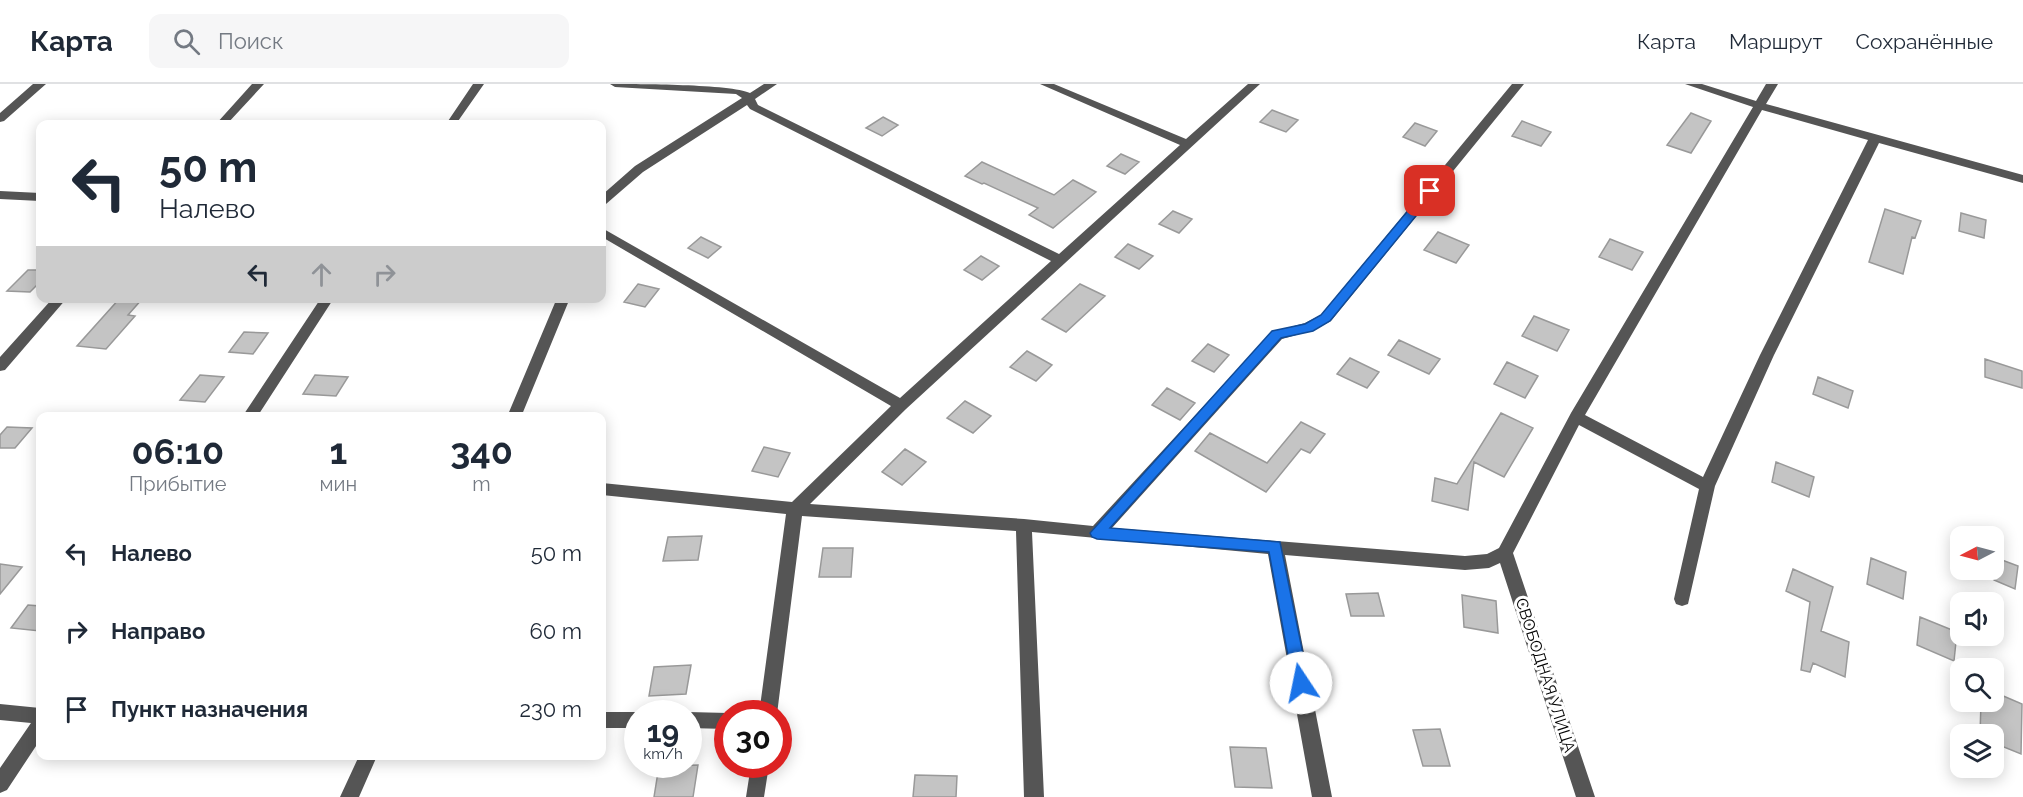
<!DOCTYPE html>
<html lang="ru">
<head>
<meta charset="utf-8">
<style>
	body { margin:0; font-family:Raleway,sans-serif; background:#f6f6f7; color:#1f2937; height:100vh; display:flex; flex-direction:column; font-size:22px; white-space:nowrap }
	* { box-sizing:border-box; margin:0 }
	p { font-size:20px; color:#747a83 }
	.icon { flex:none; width:33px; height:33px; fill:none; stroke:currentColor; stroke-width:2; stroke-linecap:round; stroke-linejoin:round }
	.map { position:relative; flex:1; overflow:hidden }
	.drawer { position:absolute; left:36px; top:328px; width:570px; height:348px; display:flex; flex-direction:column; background:#fff; border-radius:12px; box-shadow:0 3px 15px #0003 }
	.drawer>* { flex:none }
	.banner { position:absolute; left:36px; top:36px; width:570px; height:183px; border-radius:12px; box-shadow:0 3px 15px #0003; background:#fff; color:#1f2937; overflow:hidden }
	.needle { width:39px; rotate:264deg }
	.buttons { position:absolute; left:1950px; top:442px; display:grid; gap:12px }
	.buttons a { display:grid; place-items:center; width:54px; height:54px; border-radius:12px; background:#fff; box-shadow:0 3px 15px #0003; font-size:30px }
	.speed { position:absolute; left:624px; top:616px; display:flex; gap:12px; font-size:30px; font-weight:700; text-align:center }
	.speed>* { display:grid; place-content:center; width:78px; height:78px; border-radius:50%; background:#fff; box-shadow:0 3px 15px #0003; line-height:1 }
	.speed small { font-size:15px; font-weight:400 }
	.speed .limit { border:9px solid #d22; background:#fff; color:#111 }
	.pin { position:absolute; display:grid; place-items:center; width:51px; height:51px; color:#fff; margin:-26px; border-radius:12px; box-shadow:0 3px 9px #0006 }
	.me { position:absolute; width:66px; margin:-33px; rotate:349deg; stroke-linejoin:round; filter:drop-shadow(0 0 4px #0008) }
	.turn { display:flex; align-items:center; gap:21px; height:126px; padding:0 24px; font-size:27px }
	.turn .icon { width:78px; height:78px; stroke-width:2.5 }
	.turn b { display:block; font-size:42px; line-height:51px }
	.lanes { display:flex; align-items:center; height:57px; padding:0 24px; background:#0003; justify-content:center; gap:30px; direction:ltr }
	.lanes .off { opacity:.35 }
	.eta { display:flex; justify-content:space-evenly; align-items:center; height:102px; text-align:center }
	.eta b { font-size:36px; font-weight:700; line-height:42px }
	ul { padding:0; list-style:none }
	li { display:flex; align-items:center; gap:18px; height:78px; padding:0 24px }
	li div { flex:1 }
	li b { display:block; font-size:22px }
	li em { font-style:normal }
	header { display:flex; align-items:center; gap:36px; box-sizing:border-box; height:84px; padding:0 30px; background:#fff; border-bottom:2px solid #e0e1e3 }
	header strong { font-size:28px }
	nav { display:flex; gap:33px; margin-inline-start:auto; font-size:21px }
	.search { width:420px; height:54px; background:#f6f6f7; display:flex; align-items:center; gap:15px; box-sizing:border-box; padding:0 21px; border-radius:12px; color:#747a83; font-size:22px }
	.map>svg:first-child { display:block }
	.building { fill:#c4c4c4; stroke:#999; stroke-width:1.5 }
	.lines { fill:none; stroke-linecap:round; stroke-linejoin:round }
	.minor { fill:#555; fill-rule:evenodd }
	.route { fill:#1a73e8; stroke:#114b97; stroke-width:1.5 }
	.labels { text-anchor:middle; stroke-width:6; stroke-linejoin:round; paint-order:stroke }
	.street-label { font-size:16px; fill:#000; stroke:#fff }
</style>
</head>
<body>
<header>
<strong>Карта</strong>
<div class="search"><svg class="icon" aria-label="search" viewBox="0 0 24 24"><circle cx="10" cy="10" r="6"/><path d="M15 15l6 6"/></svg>Поиск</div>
<nav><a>Карта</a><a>Маршрут</a><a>Сохранённые</a></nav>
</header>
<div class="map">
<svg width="2023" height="713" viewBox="0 0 2023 713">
	<rect width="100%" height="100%" fill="#fff"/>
	<!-- building -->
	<path class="building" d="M1272,26L1298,36L1286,48L1260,38Z
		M1691,29L1711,37L1691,69L1667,61Z
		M883,33L898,41L882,52L866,44Z
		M1522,37L1551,48L1541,62L1512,52Z
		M1415,39L1437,47L1425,62L1403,53Z
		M1121,70L1139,78L1125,90L1107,82Z
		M982,78L1054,111L1073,96L1096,108L1053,144L1029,131L1038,124L984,99L982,100L965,92Z
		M1885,125L1921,137L1915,154L1912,153L1903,190L1869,178Z
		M1173,127L1192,135L1179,149L1159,140Z
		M1961,129L1986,136L1984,154L1959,147Z
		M1438,148L1469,161L1456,179L1424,166Z
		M701,153L721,163L708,174L688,164Z
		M1610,155L1643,168L1632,186L1599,173Z
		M1128,160L1153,172L1139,185L1115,173Z
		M981,172L999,182L982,196L964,186Z
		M28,186H40V198L30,208L7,207Z
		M638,200L659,205L645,223L624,218Z
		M1080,200L1105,212L1066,248L1042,235Z
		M120,214H143L128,231L135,232L106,265L77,262Z
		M1534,232L1569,246L1557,267L1522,252Z
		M244,248L268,249L253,270L229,268Z
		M1399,256L1440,275L1429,290L1388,271Z
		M1208,260L1229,271L1214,288L1192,277Z
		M1027,267L1052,281L1036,297L1010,283Z
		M1350,274L1379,288L1367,304L1337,290Z
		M1985,275L2022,287V304L1985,293Z
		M1507,278L1538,292L1525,314L1494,300Z
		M200,291L224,293L205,318L180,316Z
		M315,291L348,293L336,312L303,310Z
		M1818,293L1853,307L1848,324L1813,310Z
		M1167,304L1195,319L1180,336L1152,321Z
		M965,317L991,332L973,349L947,334Z
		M1501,329L1533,344L1504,393L1474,378L1468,426L1432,417L1435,394L1457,400Z
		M1301,338L1325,350L1310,369L1301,365L1266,408L1195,367L1210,349L1267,379Z
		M7,343L32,344L15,364H0V351Z
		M764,363L790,369L778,393L752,387Z
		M905,365L926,378L902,401L882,388Z
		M1776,378L1814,393L1809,413L1772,398Z
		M702,452L698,476L663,477L668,453Z
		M823,464H853L851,493H819Z
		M1994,473L2018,482L2015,505L1994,496Z
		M1871,474L1906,488L1903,515L1867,500Z
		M0,480L22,483L0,510Z
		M1793,485L1833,503L1821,547L1849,558L1845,593L1813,579L1810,588L1801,586L1810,518L1786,507Z
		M1378,509L1384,532H1351L1346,510Z
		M1462,511L1496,517L1498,549L1464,543Z
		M28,521L40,522V547L11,544Z
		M1920,533L1957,548L1954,577L1917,561Z
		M691,581L686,610L649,612L654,583Z
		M1994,608L2022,620L2021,670L1994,659V651H1980L1981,618H1994Z
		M1440,645L1450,682H1423L1413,646Z
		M1230,663L1266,664L1272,704L1235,703Z
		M698,681L693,713H654L659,682Z
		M915,691L957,692L956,713H913Z"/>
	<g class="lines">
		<!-- minor -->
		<path class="minor" d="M33,0H46L4,37L0,38V29Z
			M252,0H264L227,40H216Z
			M473,0H484L456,40H446Z
			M610,0C637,0 731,0 750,9L764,0H777L755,15L758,21L1059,170L1180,61L1040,0H1054L1186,55L1248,0H1260L906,325L810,420L1024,435L1093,442L1272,248L1305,239L1321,231L1512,0H1524L1331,237L1314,246L1282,255L1112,444L1465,472L1487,470L1499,464L1571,329L1753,23L1685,0H1702L1756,17L1766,0H1778L1766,20L2023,91V99L1879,59L1774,271L1715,402L1688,520L1682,522L1676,520L1674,515L1699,405L1579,341L1513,469L1595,713H1576L1500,479L1489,484L1465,486L1285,471L1332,713H1312L1268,470L1032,448L1044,713H1024L1016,447L802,432L777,630H759L786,430L602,411V399L792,418L891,322L602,153V144L900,314L1051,177L750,25L747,21L643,88L606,120L602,121V111L635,82L742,14L736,10L615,3ZM1762,26L1868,56L1760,271L1703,393L1585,331Z
			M0,107L40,109V117L0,115Z
			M53,214H67L5,286L0,287V273Z
			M321,214H334L257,333H242Z
			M557,214H570L521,333H507Z
			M0,620L40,624V656L7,706L0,709V684L31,639L0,636Z
			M602,628H638L644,630H638V644H602Z
			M688,628L728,629L732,630H728V645L688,644V630H682Z
			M359,672H377L359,713H340Z
			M751,681H769L764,713H746Z"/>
	</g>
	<!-- route -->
	<path class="route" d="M1430,104L1435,107L1434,110L1330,237L1313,247L1281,254L1110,444L1280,458L1309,599L1307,604L1301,606L1295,604L1293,599L1269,468L1097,455L1092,453L1090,449L1272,247L1305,240L1321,231L1426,105Z"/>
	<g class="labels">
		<!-- street labels -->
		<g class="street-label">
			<text transform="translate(1546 591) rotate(72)" y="6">СВОБОДНАЯ УЛИЦА</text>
		</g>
	</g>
</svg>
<div class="buttons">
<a><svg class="needle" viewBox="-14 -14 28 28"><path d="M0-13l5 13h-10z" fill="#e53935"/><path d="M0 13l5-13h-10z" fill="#747a83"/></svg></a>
<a><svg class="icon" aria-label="sound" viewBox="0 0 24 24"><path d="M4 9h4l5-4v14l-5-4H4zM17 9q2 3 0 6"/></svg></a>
<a><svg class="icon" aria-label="search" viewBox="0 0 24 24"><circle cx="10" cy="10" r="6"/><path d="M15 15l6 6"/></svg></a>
<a><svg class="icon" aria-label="layers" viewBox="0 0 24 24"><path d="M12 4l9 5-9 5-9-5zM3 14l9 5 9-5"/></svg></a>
</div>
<div class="speed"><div>19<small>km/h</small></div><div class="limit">30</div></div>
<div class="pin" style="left:1430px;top:107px;background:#d93025"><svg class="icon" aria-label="arrive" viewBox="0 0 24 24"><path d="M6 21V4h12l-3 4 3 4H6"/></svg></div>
<svg class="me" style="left:1301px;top:599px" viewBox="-20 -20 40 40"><circle r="19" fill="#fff"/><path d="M0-13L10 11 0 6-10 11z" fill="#1a73e8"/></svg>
<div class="banner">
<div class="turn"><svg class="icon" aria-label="left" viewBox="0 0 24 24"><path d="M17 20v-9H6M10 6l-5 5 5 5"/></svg><div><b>50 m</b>Налево</div></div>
<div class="lanes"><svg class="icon" aria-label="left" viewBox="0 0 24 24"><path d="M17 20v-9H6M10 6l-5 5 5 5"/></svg><svg class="icon off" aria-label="ahead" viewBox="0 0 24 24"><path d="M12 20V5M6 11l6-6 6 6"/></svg><svg class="icon off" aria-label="right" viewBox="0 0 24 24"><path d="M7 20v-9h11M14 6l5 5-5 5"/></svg></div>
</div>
<section class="drawer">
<div class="eta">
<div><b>06:10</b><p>Прибытие</p></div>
<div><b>1</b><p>мин</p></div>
<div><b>340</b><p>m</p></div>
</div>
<ul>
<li><svg class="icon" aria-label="left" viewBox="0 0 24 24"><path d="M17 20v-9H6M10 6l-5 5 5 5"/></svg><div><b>Налево</b></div><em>50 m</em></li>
<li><svg class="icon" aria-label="right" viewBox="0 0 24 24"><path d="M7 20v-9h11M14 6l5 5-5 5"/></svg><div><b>Направо</b></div><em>60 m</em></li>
<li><svg class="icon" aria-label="arrive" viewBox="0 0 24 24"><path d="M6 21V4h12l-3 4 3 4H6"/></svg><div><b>Пункт назначения</b></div><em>230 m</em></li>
</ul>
</section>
</div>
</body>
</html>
